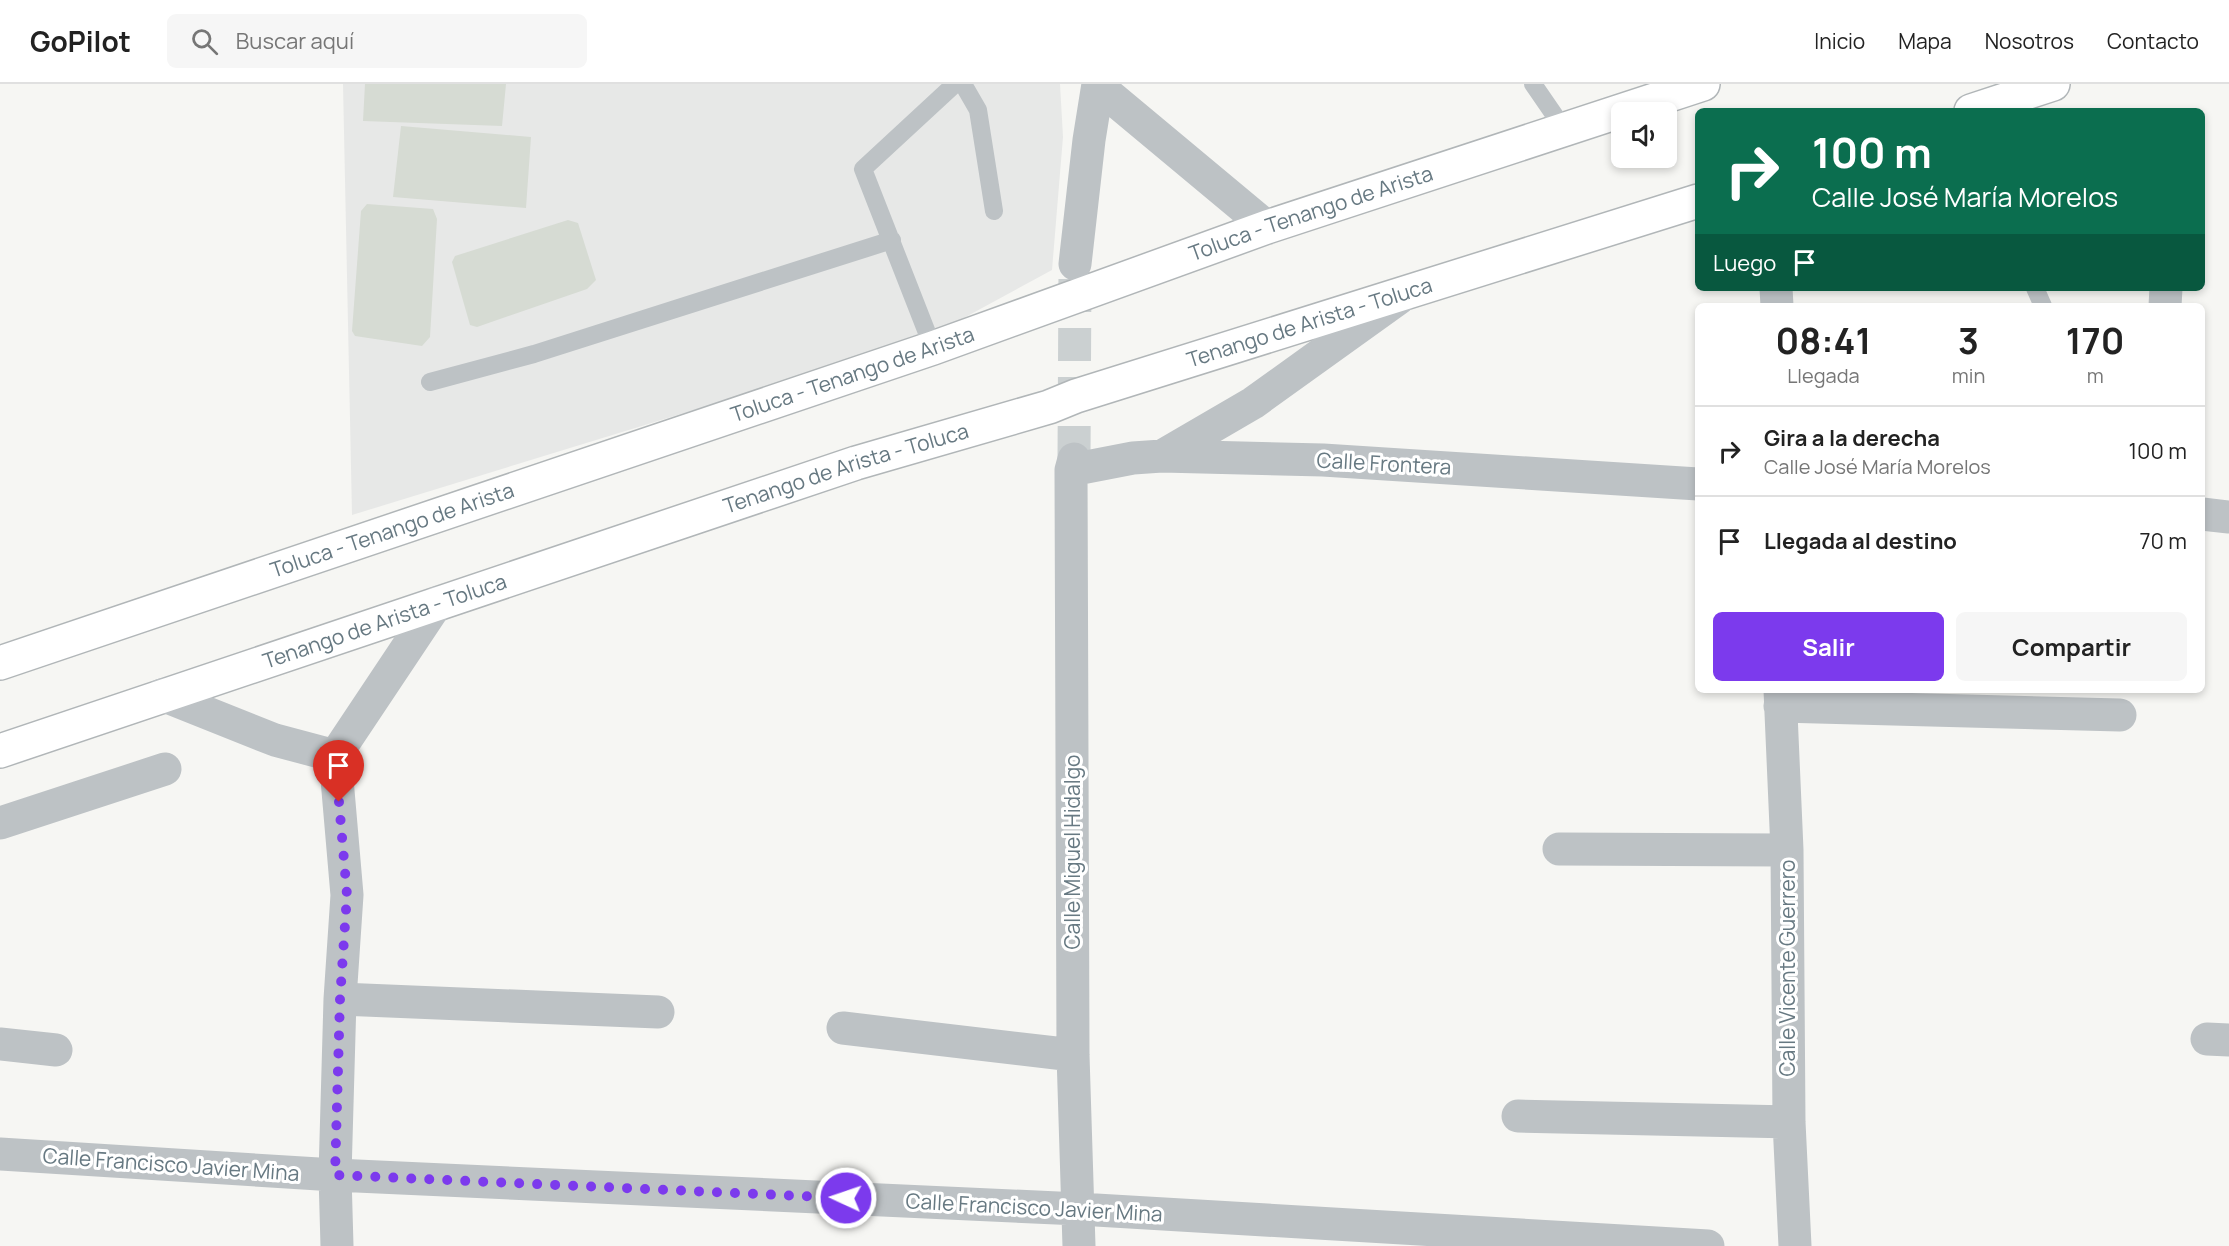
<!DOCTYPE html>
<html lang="es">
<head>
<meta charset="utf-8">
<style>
	body { margin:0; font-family:Manrope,sans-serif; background:#f6f6f6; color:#222; height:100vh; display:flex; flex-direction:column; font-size:22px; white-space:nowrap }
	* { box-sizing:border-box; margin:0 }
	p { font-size:20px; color:#767676 }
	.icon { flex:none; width:33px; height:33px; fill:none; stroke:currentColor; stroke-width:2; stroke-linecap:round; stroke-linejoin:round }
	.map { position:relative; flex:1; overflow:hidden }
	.sheet { position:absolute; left:1695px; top:219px; width:510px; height:390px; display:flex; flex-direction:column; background:#fff; border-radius:9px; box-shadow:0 3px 9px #0003 }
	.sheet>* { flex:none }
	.guide { position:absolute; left:1695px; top:24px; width:510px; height:183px; border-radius:9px; box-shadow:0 3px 9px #0003; background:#0b6e4f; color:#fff; overflow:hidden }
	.tools { position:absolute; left:1611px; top:18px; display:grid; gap:12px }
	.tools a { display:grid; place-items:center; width:66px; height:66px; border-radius:9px; background:#fff; box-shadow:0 3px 9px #0003; font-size:30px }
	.pin { position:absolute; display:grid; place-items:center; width:51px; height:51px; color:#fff; margin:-62px -26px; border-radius:50% 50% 50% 0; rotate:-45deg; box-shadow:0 0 6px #0007 }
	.pin .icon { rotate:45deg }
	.me { position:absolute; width:66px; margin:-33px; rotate:273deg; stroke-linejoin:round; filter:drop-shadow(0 0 4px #0008) }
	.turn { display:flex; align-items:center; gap:21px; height:126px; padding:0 18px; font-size:27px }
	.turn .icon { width:78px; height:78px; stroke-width:2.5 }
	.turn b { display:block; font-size:42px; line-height:51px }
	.then { display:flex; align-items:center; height:57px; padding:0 18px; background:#0003; gap:12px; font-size:22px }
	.eta { display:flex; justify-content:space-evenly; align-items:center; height:102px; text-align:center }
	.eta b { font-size:36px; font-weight:700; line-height:42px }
	.cta { display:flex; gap:12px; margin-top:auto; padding:12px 18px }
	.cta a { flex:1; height:69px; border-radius:9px; background:#7c3aed; color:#fff; font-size:24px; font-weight:700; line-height:69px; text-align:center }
	.cta a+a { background:#f6f6f6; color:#222 }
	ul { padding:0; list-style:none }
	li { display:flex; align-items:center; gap:18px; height:90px; padding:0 18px; border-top:2px solid #e0e0e0 }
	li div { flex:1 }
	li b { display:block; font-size:22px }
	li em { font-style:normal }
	header { display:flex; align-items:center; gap:36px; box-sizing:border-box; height:84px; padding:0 30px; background:#fff; border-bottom:2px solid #e0e0e0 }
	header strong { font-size:28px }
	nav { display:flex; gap:33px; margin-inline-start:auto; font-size:21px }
	.search { width:420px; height:54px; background:#f6f6f6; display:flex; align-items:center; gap:15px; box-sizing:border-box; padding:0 21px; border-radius:9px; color:#767676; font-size:22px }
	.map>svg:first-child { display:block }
	.built { fill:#e7e8e7 }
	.green { fill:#d6dbd3 }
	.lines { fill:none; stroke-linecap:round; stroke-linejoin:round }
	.street-tunnel { stroke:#cbd0d1; stroke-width:33; stroke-dasharray:33 16; stroke-linecap:butt }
	.highway-casing { stroke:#b1b6b8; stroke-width:36 }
	.lane { stroke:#bdc2c5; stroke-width:18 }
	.street { stroke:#bdc2c5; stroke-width:33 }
	.highway { stroke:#fff; stroke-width:33 }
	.route { stroke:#7c3aed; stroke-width:10; stroke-dasharray:0 18 }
	.labels { text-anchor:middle; stroke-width:6; stroke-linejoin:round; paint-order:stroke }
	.street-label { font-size:21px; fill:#677982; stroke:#fff }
</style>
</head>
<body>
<header>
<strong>GoPilot</strong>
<div class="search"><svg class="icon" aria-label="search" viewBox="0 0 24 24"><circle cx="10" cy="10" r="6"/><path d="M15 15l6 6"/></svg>Buscar aquí</div>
<nav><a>Inicio</a><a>Mapa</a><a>Nosotros</a><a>Contacto</a></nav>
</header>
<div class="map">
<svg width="2229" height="1162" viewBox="0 0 2229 1162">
	<rect width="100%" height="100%" fill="#f6f6f3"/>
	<!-- built -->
	<path class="built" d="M343,0H1060L1063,53L1052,186L925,255L352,431Z"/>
	<!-- green -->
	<path class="green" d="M365,0H506L502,42L363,37Z
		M401,42L531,53L526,124L393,113Z
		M367,120L433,125L437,135L430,253L422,262L355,252L352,247L361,127Z
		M568,136L578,139L596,196L587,205L477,243L470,241L452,178L455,172Z"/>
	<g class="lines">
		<!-- street-tunnel -->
		<path class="street-tunnel" d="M1074,375L1075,185"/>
		<!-- highway casing -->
		<g class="highway-casing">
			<g id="highway">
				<path d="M1971,27L2053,0"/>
				<path id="s1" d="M0,579L933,264L1267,143L1703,0"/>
				<path id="s2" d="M0,667L856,379L1049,323L1076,312L1698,117"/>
			</g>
		</g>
		<!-- lane -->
		<path class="lane" d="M963,0L978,26L994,127
			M1533,0L1564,45
			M2035,204L2043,222
			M933,264L863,85L955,0
			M430,298L534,270L892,156"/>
		<!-- street -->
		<path class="street" d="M1099,3L1267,143
			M1075,180L1089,56L1098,0
			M1776,204L1777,222
			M2165,222L2166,204
			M1162,372L1253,319L1399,214
			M1074,375L1071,386L1073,971L1079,1162
			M1071,386L1133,374L1162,372L1323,376L1698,400
			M2202,430L2229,433
			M1780,606L1787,766L1789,1038L1795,1162
			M162,611L275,656L335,672
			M1780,622L2120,631
			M335,672L347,811L340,915L335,1091L337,1162
			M335,672L437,519
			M0,739L165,685
			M1559,765L1787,766
			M340,915L658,928
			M843,944L1073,971
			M2207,955L2229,956
			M0,960L56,966
			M1518,1032L1789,1038
			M0,1070L335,1091L1079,1125L1708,1162"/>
		<!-- highway -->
		<use href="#highway" class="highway"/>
	</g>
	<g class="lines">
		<!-- route -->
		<path class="route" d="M339,718L347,811L340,915L335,1091L846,1114"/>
	</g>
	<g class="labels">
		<!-- street labels -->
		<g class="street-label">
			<text dy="7" stroke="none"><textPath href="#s1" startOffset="1386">Toluca - Tenango de Arista</textPath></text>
			<text dy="7" stroke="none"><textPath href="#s2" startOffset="1378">Tenango de Arista - Toluca</textPath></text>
			<text dy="7" stroke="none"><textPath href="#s1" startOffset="900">Toluca - Tenango de Arista</textPath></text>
			<text transform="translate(1384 380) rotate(3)" y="7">Calle Frontera</text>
			<text dy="7" stroke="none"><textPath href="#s2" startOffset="892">Tenango de Arista - Toluca</textPath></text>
			<text dy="7" stroke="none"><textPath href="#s1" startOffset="414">Toluca - Tenango de Arista</textPath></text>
			<text dy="7" stroke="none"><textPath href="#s2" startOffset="406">Tenango de Arista - Toluca</textPath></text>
			<text transform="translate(1073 768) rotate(-90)" y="7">Calle Miguel Hidalgo</text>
			<text transform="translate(1788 884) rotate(-90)" y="7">Calle Vicente Guerrero</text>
			<text transform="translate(171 1081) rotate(4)" y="7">Calle Francisco Javier Mina</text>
			<text transform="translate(1034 1124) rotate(3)" y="7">Calle Francisco Javier Mina</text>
		</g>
	</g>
</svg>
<div class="tools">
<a><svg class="icon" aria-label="sound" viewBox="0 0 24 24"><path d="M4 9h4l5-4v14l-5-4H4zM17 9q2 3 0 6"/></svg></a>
</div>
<div class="pin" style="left:339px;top:718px;background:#d93025"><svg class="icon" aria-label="arrive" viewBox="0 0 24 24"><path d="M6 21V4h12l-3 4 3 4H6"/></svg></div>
<svg class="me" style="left:846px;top:1114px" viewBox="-20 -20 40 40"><circle r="17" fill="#7c3aed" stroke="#fff" stroke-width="3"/><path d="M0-11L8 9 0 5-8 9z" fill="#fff"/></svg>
<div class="guide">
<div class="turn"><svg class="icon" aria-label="right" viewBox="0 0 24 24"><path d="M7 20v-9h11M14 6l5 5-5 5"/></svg><div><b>100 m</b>Calle José María Morelos</div></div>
<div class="then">Luego<svg class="icon" aria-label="arrive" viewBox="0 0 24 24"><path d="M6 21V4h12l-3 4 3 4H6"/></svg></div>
</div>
<section class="sheet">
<div class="eta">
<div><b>08:41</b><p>Llegada</p></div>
<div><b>3</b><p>min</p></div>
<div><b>170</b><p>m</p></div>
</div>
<ul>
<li><svg class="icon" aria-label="right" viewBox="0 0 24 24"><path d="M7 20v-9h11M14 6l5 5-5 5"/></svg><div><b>Gira a la derecha</b><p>Calle José María Morelos</p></div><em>100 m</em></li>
<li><svg class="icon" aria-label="arrive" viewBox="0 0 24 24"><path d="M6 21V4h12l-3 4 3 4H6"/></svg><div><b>Llegada al destino</b></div><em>70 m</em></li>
</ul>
<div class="cta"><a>Salir</a><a>Compartir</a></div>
</section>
</div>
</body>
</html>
